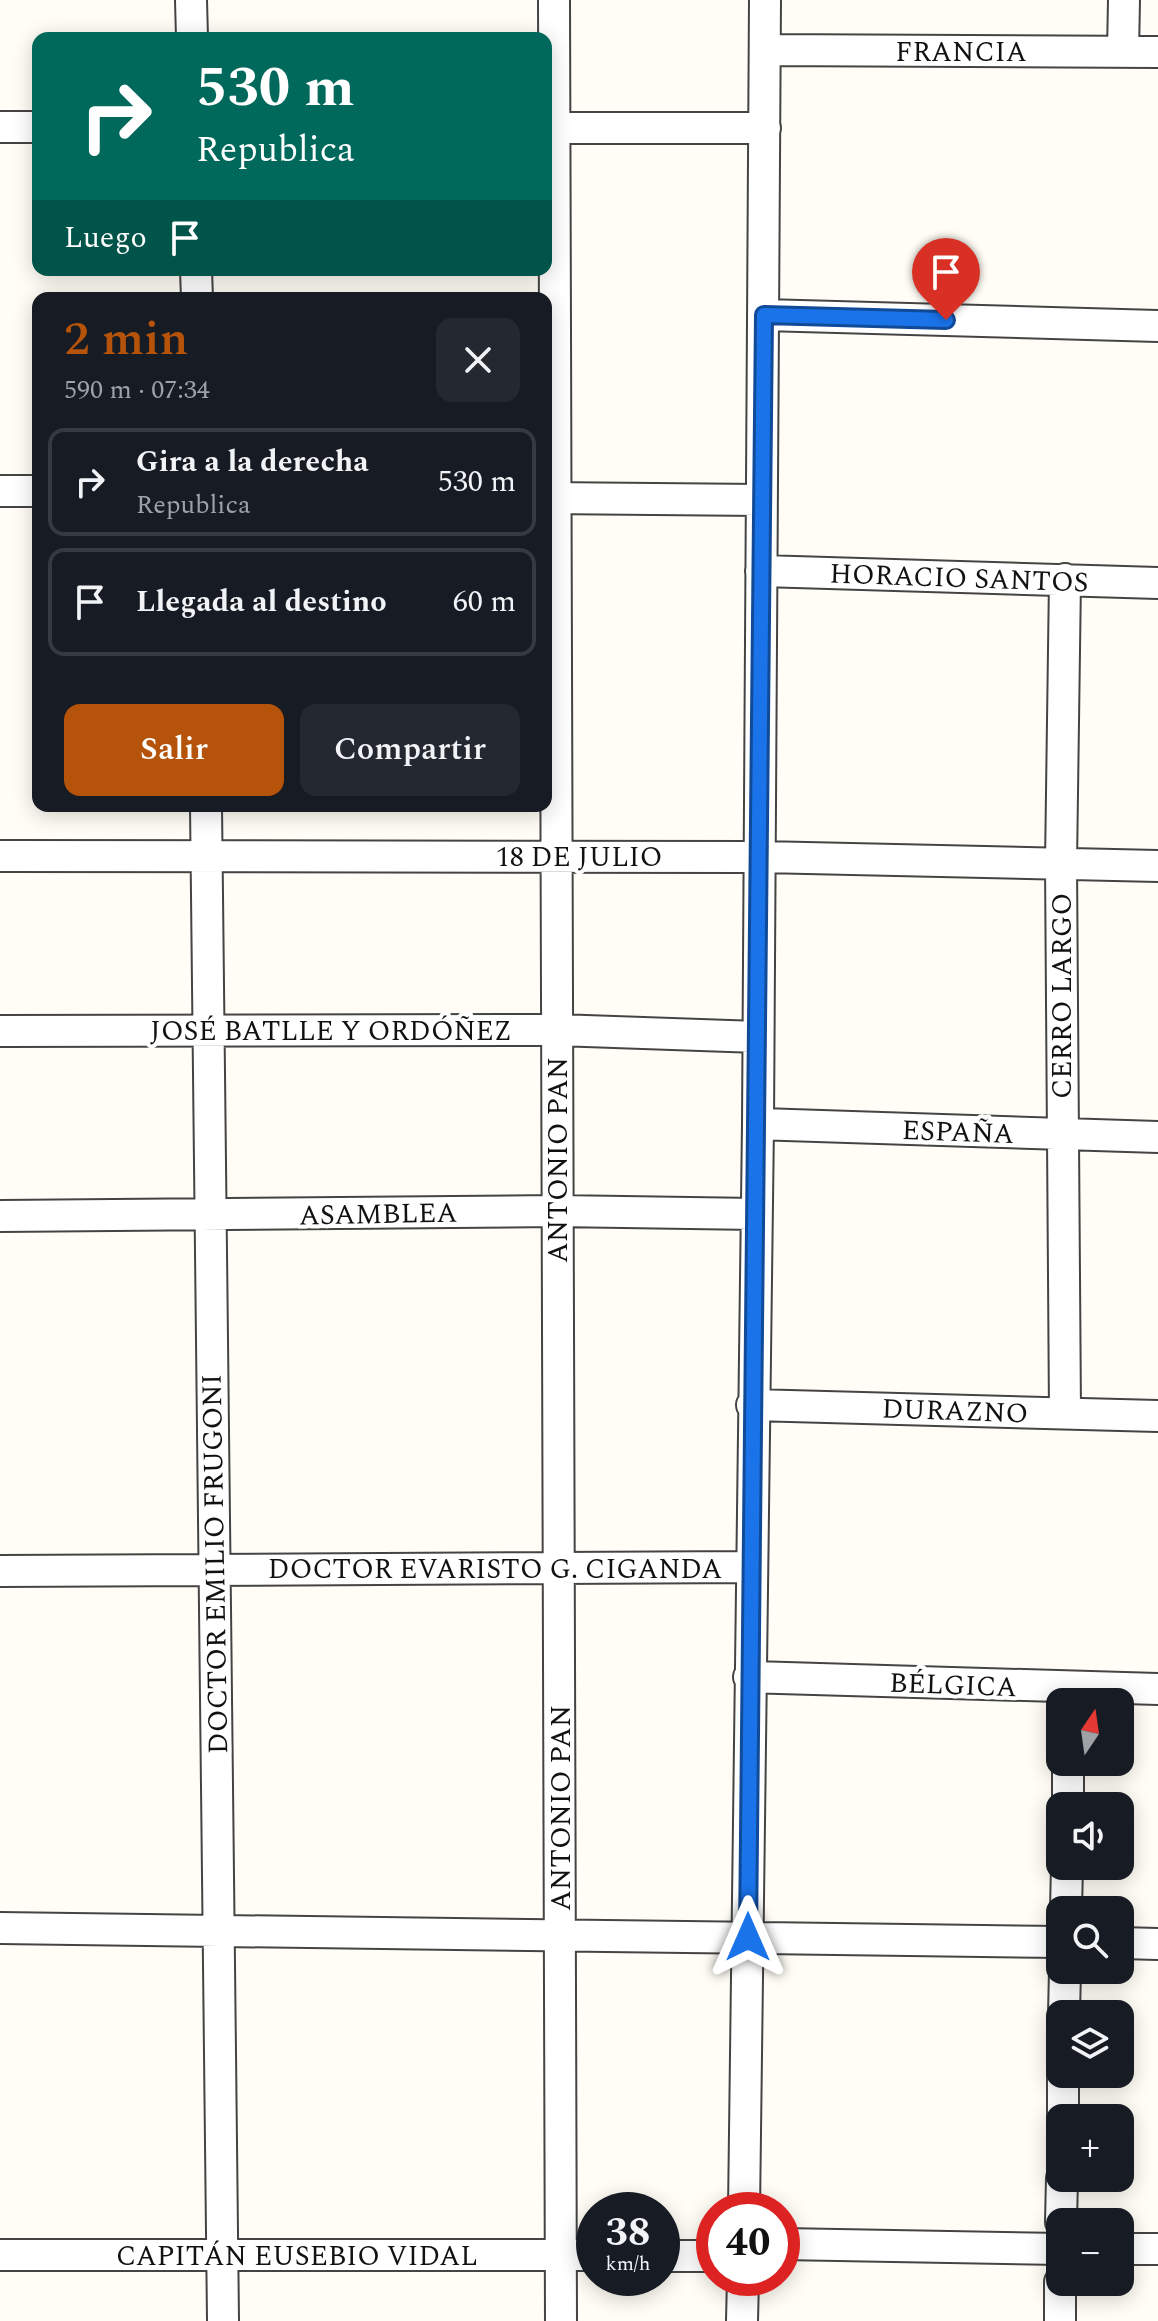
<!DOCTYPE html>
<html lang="es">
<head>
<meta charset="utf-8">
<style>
	body { margin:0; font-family:Spectral,serif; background:#242831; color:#f1f3f6; height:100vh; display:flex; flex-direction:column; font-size:30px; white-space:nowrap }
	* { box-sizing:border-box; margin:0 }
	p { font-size:26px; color:#9ea1a6 }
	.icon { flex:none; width:44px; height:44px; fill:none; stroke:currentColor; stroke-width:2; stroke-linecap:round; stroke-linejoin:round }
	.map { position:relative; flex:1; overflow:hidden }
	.side { position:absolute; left:32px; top:292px; width:520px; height:520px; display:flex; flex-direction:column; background:#171b24; border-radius:16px; box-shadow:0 4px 20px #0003 }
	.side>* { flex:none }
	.banner { position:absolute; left:32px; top:32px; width:520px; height:244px; border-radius:16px; box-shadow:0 4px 20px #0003; background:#00695c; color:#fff; overflow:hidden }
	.needle { width:52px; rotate:13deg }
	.buttons { position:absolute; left:1046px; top:1688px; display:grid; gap:16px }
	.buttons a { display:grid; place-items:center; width:88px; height:88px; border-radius:16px; background:#171b24; box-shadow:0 4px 20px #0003; font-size:40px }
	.speed { position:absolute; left:576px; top:2192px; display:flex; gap:16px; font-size:40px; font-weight:700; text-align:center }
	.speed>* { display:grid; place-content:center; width:104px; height:104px; border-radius:50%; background:#171b24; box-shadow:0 4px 20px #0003; line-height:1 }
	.speed small { font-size:20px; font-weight:400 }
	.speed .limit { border:12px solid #d22; background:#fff; color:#111 }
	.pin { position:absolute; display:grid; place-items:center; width:68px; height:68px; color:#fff; margin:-82px -34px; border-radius:50% 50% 50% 0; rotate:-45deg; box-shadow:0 0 8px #0007 }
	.pin .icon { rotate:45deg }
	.me { position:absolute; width:88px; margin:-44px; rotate:0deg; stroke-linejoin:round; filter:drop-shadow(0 0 6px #0008) }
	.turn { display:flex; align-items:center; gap:28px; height:168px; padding:0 32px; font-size:36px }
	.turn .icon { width:104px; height:104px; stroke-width:2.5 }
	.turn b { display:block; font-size:56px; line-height:68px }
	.then { display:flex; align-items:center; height:76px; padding:0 32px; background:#0003; gap:16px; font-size:30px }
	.round { display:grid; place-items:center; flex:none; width:84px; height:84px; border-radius:16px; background:#242831 }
	.headline { display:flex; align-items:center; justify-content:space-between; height:136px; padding:0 32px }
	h1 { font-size:48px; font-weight:600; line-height:60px; color:#b45309 }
	.button { display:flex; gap:16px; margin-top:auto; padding:16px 32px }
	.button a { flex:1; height:92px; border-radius:16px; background:#b45309; color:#fff; font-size:32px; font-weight:600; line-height:92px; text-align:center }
	.button a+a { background:#242831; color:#f1f3f6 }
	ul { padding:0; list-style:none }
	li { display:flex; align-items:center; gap:24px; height:108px; margin:0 16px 12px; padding:0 16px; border:4px solid #363941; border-radius:16px }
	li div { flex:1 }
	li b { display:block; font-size:30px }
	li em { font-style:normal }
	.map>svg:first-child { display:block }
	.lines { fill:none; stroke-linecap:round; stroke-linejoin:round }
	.minor-casing { stroke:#444; stroke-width:34 }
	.minor { stroke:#fff; stroke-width:30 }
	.route-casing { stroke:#114b97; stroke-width:20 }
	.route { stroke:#1a73e8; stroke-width:14 }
	.labels { text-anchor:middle; stroke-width:8; stroke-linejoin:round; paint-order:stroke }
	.street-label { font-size:28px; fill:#111; stroke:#fff }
</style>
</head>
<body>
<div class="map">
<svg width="1158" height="2321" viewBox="0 0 1158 2321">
	<rect width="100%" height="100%" fill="#fffdf5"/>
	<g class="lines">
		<!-- minor casing -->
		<g class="minor-casing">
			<path id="minor" d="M191,0L192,38
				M554,0L561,2321
				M765,50L1158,52
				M1123,52L1124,0
				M0,127H38
				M546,128H765
				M196,270L197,298
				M764,315L1158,326
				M0,491H38
				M546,498L761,500
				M761,571L1158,583
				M1065,579L1061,864L1065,1413
				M206,806L223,2321
				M0,856L759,857L1158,866
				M0,1031L557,1030L758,1037
				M758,1124L1158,1137
				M0,1216L557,1211L756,1214
				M752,1405L1158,1416
				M0,1571L751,1567
				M749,1677L1158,1689
				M1068,1806V1762
				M1066,1910L1067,1866
				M0,1928L1060,1942
				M1120,1943L1158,1944
				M1064,2014L1065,1970
				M1063,2118V2074
				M744,2210L758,1124L765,0
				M1061,2222L1062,2178
				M782,2244L1060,2249
				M1120,2249H1158
				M0,2255H594
				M662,2256H714
				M742,2321L743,2278
				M1060,2321V2282"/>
		</g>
		<!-- minor -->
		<use href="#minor" class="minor"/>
	</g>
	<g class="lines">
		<!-- route casing -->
		<g class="route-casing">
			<path id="route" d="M748,1937L764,315L946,320"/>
		</g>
		<!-- route -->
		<use href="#route" class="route"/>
	</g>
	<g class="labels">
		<!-- street labels -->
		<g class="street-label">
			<text x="961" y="61">FRANCIA</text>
			<text transform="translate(959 577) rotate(2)" y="10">HORACIO SANTOS</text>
			<text x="579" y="866">18 DE JULIO</text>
			<text transform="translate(1061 996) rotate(-90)" y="10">CERRO LARGO</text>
			<text x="331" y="1040">JOSÉ BATLLE Y ORDÓÑEZ</text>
			<text transform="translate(958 1131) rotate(2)" y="10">ESPAÑA</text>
			<text transform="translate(557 1160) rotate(-90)" y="10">ANTONIO PAN</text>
			<text transform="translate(378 1213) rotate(-1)" y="10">ASAMBLEA</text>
			<text transform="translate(955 1410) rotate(2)" y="10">DURAZNO</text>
			<text transform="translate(214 1564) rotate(-91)" y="10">DOCTOR EMILIO FRUGONI</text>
			<text x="495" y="1578">DOCTOR EVARISTO G. CIGANDA</text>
			<text transform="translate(953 1684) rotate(2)" y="10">BÉLGICA</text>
			<text transform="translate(560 1808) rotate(-90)" y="10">ANTONIO PAN</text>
			<text x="297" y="2265">CAPITÁN EUSEBIO VIDAL</text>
		</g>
	</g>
</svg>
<div class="buttons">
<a><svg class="needle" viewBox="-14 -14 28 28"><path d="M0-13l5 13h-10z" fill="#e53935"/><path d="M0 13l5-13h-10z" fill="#9ea1a6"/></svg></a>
<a><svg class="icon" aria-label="sound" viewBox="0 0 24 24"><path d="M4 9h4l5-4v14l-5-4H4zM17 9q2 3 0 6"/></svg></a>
<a><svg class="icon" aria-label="search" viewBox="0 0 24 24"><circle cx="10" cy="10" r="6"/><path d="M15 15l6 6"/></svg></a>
<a><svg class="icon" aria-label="layers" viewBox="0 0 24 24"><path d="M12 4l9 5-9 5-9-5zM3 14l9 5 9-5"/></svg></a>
<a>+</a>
<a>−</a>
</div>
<div class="speed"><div>38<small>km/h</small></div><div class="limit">40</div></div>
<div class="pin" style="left:946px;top:320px;background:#d93025"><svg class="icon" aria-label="arrive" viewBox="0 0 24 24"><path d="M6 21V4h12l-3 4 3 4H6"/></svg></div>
<svg class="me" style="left:748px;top:1937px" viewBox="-20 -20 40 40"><path d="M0-17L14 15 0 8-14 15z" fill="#1a73e8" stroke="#fff" stroke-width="4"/></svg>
<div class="banner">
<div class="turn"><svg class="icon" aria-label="right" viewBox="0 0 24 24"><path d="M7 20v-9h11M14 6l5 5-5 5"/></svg><div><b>530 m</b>Republica</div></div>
<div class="then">Luego<svg class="icon" aria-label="arrive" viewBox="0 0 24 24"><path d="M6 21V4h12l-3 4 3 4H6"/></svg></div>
</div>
<section class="side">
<div class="headline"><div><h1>2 min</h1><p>590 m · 07:34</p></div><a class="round"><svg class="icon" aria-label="close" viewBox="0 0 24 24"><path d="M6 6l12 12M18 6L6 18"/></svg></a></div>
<ul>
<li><svg class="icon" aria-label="right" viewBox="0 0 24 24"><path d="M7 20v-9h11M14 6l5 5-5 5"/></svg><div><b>Gira a la derecha</b><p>Republica</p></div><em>530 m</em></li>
<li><svg class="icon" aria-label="arrive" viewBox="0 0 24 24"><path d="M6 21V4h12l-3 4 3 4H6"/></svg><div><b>Llegada al destino</b></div><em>60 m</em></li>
</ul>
<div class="button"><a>Salir</a><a>Compartir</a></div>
</section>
</div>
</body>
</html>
